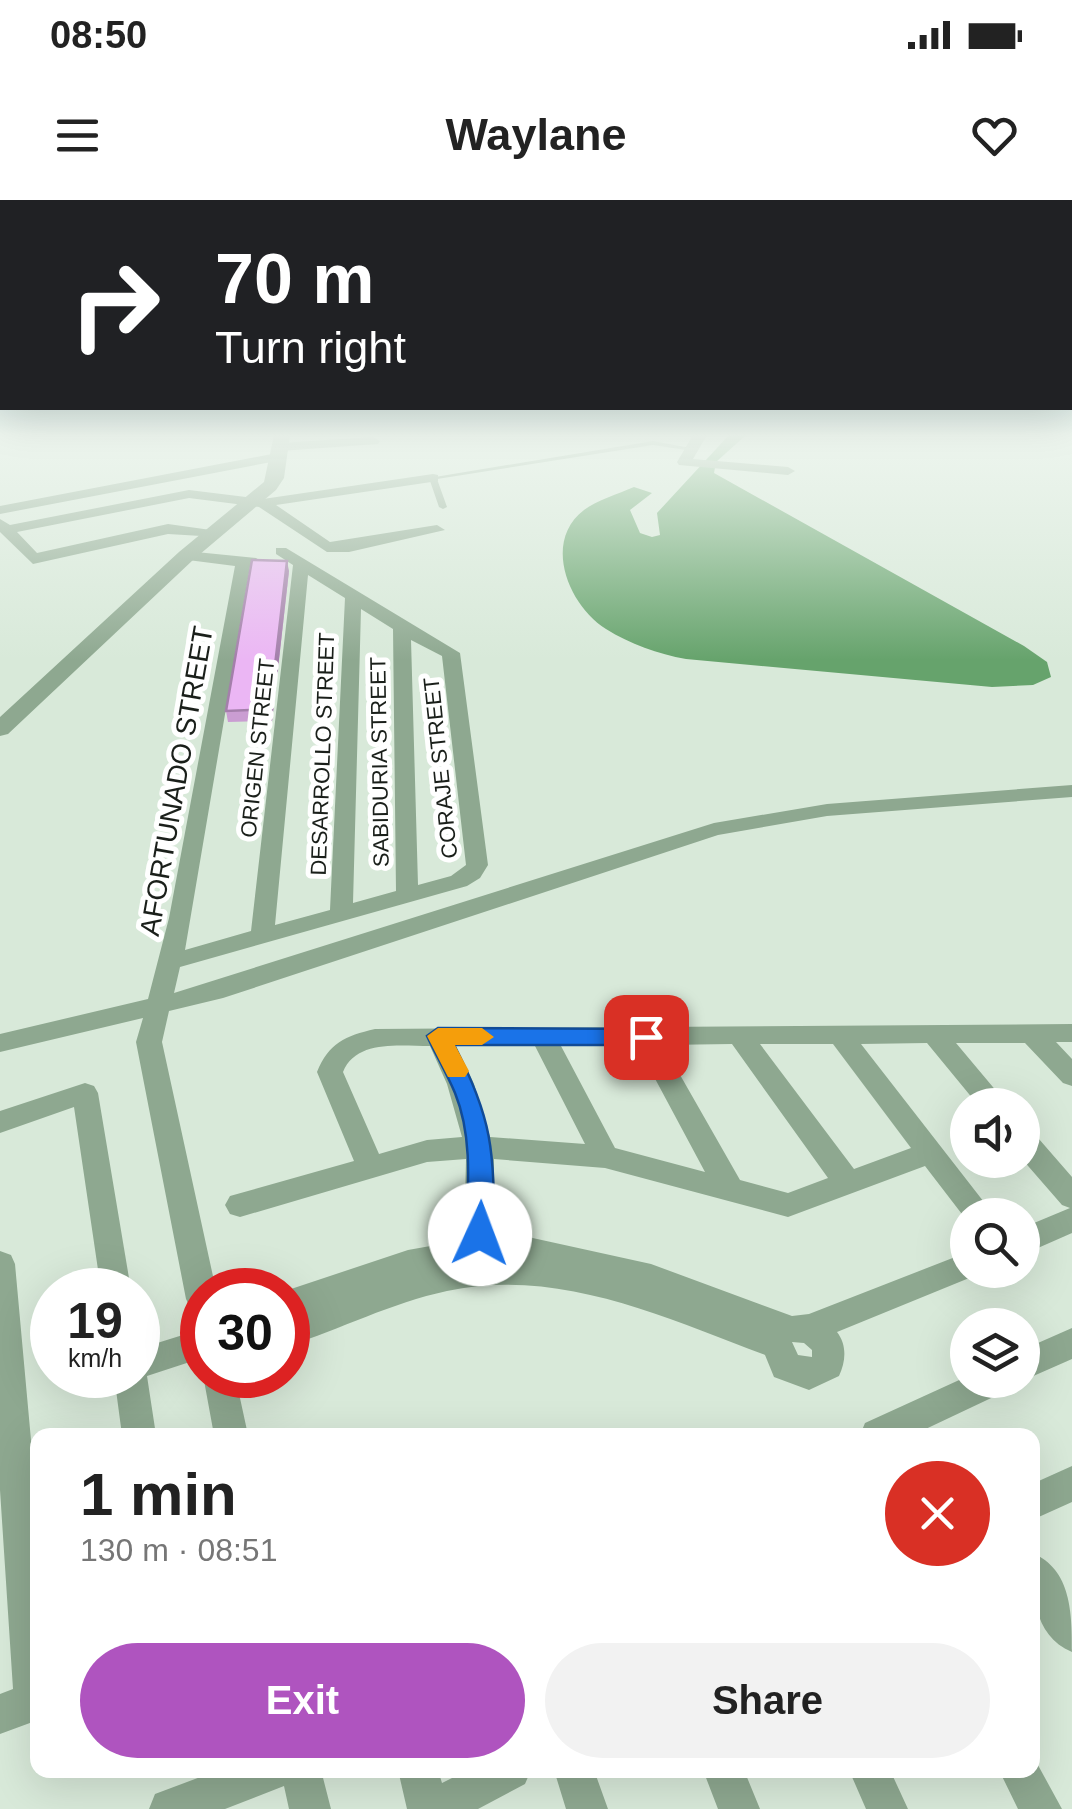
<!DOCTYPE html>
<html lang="en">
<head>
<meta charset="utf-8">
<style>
	body { margin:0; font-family:Arial,sans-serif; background:#f2f2f2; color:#222; height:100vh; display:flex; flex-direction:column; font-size:38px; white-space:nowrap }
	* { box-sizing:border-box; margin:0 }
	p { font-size:32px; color:#767676 }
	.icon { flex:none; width:55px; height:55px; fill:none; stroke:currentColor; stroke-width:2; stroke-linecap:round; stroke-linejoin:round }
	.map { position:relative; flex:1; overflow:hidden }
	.drawer { position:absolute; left:30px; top:1228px; width:1010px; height:350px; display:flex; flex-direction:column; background:#fff; border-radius:20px; box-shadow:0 10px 40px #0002 }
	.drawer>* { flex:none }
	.top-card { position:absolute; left:0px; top:0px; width:1072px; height:210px; box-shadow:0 10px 40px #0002; background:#202124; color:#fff; overflow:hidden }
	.tools { position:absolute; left:950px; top:888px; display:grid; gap:20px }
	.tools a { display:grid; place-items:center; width:90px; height:90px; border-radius:50%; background:#fff; box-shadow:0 10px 40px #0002; font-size:50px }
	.speed { position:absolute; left:30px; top:1068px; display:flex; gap:20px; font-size:50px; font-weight:700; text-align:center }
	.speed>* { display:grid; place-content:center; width:130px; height:130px; border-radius:50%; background:#fff; box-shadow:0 10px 40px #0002; line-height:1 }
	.speed small { font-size:25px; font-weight:400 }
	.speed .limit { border:15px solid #d22; background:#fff; color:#111 }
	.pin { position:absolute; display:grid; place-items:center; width:85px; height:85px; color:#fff; margin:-42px; border-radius:20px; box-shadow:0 5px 15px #0006 }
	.me { position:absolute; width:110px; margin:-55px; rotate:2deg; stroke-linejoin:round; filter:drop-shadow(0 0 8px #0008) }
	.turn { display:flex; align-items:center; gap:35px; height:210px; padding:0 50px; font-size:45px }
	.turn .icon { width:130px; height:130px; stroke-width:2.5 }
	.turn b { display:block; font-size:70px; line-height:85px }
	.round { display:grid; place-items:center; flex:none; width:105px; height:105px; border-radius:52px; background:#f2f2f2 }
	.summary { display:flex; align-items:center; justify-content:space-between; height:170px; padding:0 50px }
	h1 { font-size:60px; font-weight:800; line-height:75px }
	.button { display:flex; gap:20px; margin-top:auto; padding:20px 50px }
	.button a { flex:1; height:115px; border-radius:60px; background:#af54bf; color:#fff; font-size:40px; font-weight:800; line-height:115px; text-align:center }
	.button a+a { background:#f2f2f2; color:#222 }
	.status { display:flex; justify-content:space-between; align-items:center; height:70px; padding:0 50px; background:#fff; direction:ltr }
	.status svg { height:28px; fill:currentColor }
	header { display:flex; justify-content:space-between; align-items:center; height:130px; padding:0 50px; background:#fff; font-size:45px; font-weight:800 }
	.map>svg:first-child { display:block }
	.water { fill:#66a36c }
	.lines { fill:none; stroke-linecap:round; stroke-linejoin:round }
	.service { fill:#8ea890; fill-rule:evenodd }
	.minor { fill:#8ea890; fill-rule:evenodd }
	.tertiary { fill:#8ea890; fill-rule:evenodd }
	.wall { fill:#ca9dd2 }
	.shaded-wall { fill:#a47fab }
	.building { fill:#ebb6f4; stroke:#a47fab; stroke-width:2.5 }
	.route { fill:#1a73e8; stroke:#114b97; stroke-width:2.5 }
	.slow { fill:#f59e0b }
	.labels { text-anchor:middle; stroke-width:10; stroke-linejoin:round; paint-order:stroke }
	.far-street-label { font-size:22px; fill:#1a1f1a; stroke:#fff }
	.street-label { font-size:28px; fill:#1a1f1a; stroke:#fff }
</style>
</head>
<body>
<div class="status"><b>08:50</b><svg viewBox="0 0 49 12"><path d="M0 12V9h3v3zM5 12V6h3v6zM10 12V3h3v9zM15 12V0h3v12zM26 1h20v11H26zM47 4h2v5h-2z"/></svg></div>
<header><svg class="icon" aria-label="menu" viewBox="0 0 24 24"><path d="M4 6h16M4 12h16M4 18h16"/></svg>Waylane<svg class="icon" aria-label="heart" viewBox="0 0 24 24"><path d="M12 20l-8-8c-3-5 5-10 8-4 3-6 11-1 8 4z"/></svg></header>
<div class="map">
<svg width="1072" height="1609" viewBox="0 0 1072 1609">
	<rect width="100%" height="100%" fill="#d8e9d9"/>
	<!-- water -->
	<path class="water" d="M729,235H746L716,262L714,273L1024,446L1047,462L1051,477L1033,485L992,487L686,459C658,454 630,444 606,429C569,406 542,342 584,310C597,300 618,294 634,287L652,293L630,310L640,333L652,337L660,335L657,313Z"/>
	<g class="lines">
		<!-- service -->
		<path class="service" d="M653,241L696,249L693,251L653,245L437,279L447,307L443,309L439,307L429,278Z"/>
		<!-- minor -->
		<path class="minor" d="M693,235H707L693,259L788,267L795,271L788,275L679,265L677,262Z
			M373,237L380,241L378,244L280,251L273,247L280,243Z
			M277,253L282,254V260L0,314V306Z
			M433,274L438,275V281L276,305L330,342L437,325L445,330L349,352H327L259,307L189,298L17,332L37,353L168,324L218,331V337L168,334L33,364L0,332V319L10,325L189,290L263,299Z
			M276,348H286L460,453L488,665L480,678L467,686L180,767L174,793L714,623L827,604L1072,585V597L827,616L718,635L223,798L169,811L162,842L216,1090H202V1113L191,1109L186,1099L136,842L143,818L0,852V834L148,799L169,718L235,366L180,359V353L186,351L256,358L264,363L250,367L185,750L251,731L293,365L276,354ZM308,375L345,398L330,710L275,725ZM361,409L393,429L396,691L353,703ZM411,440L442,456L466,665L451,676L418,685Z
			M1072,824V842H1056L1072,859V886L1063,883L1025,843H956L1008,905H978L927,843L861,844L994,1015H968V1022L925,966L788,1017L605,968L494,959V1037L519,1035L651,1064L792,1116L809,1114L968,1052V1070H981L979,1074L837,1132C847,1145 846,1161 839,1176L809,1190L774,1177L765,1155C664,1117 558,1067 447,1091C391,1103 341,1129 288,1146V1090L408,1050L464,1040L466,959L427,962L240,1017L230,1014L225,1005L230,996L354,961L317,872C329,843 345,836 375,829ZM732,844L828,978L788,993L740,980L663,845ZM760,844H833L911,948L854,969ZM637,845L705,972L615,948L561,846ZM430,846L447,884L462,937L427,940L379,954L343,872C356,839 401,846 430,846ZM456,846H535L585,944L490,937L474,884ZM792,1142L804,1143L812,1150V1157L798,1155Z
			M85,883L94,886L98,893L131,1090H101L74,907L0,933V911Z
			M1022,928L1032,931L1072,977V1033L1022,1055V1028L1070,1008L1062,1005L1022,959Z
			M0,1051L11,1055L15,1064L38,1317V1520L0,1534V1494L13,1489L0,1290Z
			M1072,1128V1159L1022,1181L1019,1180H1022V1150Z
			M202,1129V1158L147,1176L156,1235H122L114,1175H138V1149Z
			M203,1175H235L248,1235H214Z
			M968,1176V1180H1010L1006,1191L913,1235H860L865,1223Z
			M1072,1266V1302L1032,1320V1284Z
			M1032,1353C1072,1369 1072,1415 1072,1452C1032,1435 1032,1390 1032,1353Z
			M1033,1556L1062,1609H1018L999,1570H1032Z
			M219,1570H321L331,1609H289L284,1586L225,1609H149L155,1594Z
			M398,1570H438L442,1583L468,1570H531L525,1584L478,1609H407Z
			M554,1570H594L608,1609H566Z
			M703,1570H744L760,1609H718Z
			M849,1570H890L908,1609H866Z"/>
		<!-- tertiary -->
		<path class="tertiary" d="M274,235H290L284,278L276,290L193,360L8,534L0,536V517L179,352L264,282Z"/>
	</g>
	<!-- wall -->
	<path class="wall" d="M289,371L272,521L228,522L226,511Z"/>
	<!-- shaded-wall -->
	<path class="shaded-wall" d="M287,361L289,371L272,521L270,509Z"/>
	<!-- building -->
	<path class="building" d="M252,360L287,361L270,509L226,511Z"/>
	<!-- sky -->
	<linearGradient id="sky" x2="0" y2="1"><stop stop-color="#74adb6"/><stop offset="0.51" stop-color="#edf5ee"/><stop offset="1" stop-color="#edf5ee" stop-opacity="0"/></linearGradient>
	<rect width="1072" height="460" fill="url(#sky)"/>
	<!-- route -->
	<path class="route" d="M438,828L646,829L657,837L646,845H454C493,919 494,951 494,1034L490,1042L480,1045L470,1042L466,1034C468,988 473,937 455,893C447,874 436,855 427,836Z"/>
	<!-- slow -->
	<path class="slow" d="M438,828H482L494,837L482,845H455L469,871L465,877H448L427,836Z"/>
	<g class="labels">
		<!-- far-street labels -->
		<g class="far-street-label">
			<text transform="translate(257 548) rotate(-84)" y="8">ORIGEN STREET</text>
			<text transform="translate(322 554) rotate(-88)" y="8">DESARROLLO STREET</text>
			<text transform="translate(379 562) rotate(-91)" y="8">SABIDURIA STREET</text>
			<text transform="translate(440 568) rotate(-96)" y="8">CORAJE STREET</text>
		</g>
		<!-- street labels -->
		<g class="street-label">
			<text transform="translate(176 581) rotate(-80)" y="10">AFORTUNADO STREET</text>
		</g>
	</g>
</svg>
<div class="tools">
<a><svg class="icon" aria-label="sound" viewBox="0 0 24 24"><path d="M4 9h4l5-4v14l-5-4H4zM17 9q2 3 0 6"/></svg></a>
<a><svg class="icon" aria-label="search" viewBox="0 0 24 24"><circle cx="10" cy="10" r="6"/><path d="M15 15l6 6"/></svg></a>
<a><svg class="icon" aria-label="layers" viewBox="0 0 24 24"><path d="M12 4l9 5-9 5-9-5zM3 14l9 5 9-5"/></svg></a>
</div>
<div class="speed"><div>19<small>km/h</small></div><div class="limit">30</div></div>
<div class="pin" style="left:646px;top:837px;background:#d93025"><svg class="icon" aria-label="arrive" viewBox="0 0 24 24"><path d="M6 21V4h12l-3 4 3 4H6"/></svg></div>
<svg class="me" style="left:480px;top:1034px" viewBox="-20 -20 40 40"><circle r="19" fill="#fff"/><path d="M0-13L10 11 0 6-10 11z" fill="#1a73e8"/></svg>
<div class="top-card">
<div class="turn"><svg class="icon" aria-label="right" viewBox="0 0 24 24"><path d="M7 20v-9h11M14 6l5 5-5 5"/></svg><div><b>70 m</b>Turn right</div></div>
</div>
<section class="drawer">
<div class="summary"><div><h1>1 min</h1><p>130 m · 08:51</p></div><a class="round" style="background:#d93025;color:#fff"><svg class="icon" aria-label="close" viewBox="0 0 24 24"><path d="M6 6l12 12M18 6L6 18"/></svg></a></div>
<div class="button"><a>Exit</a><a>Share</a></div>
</section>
</div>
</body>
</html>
